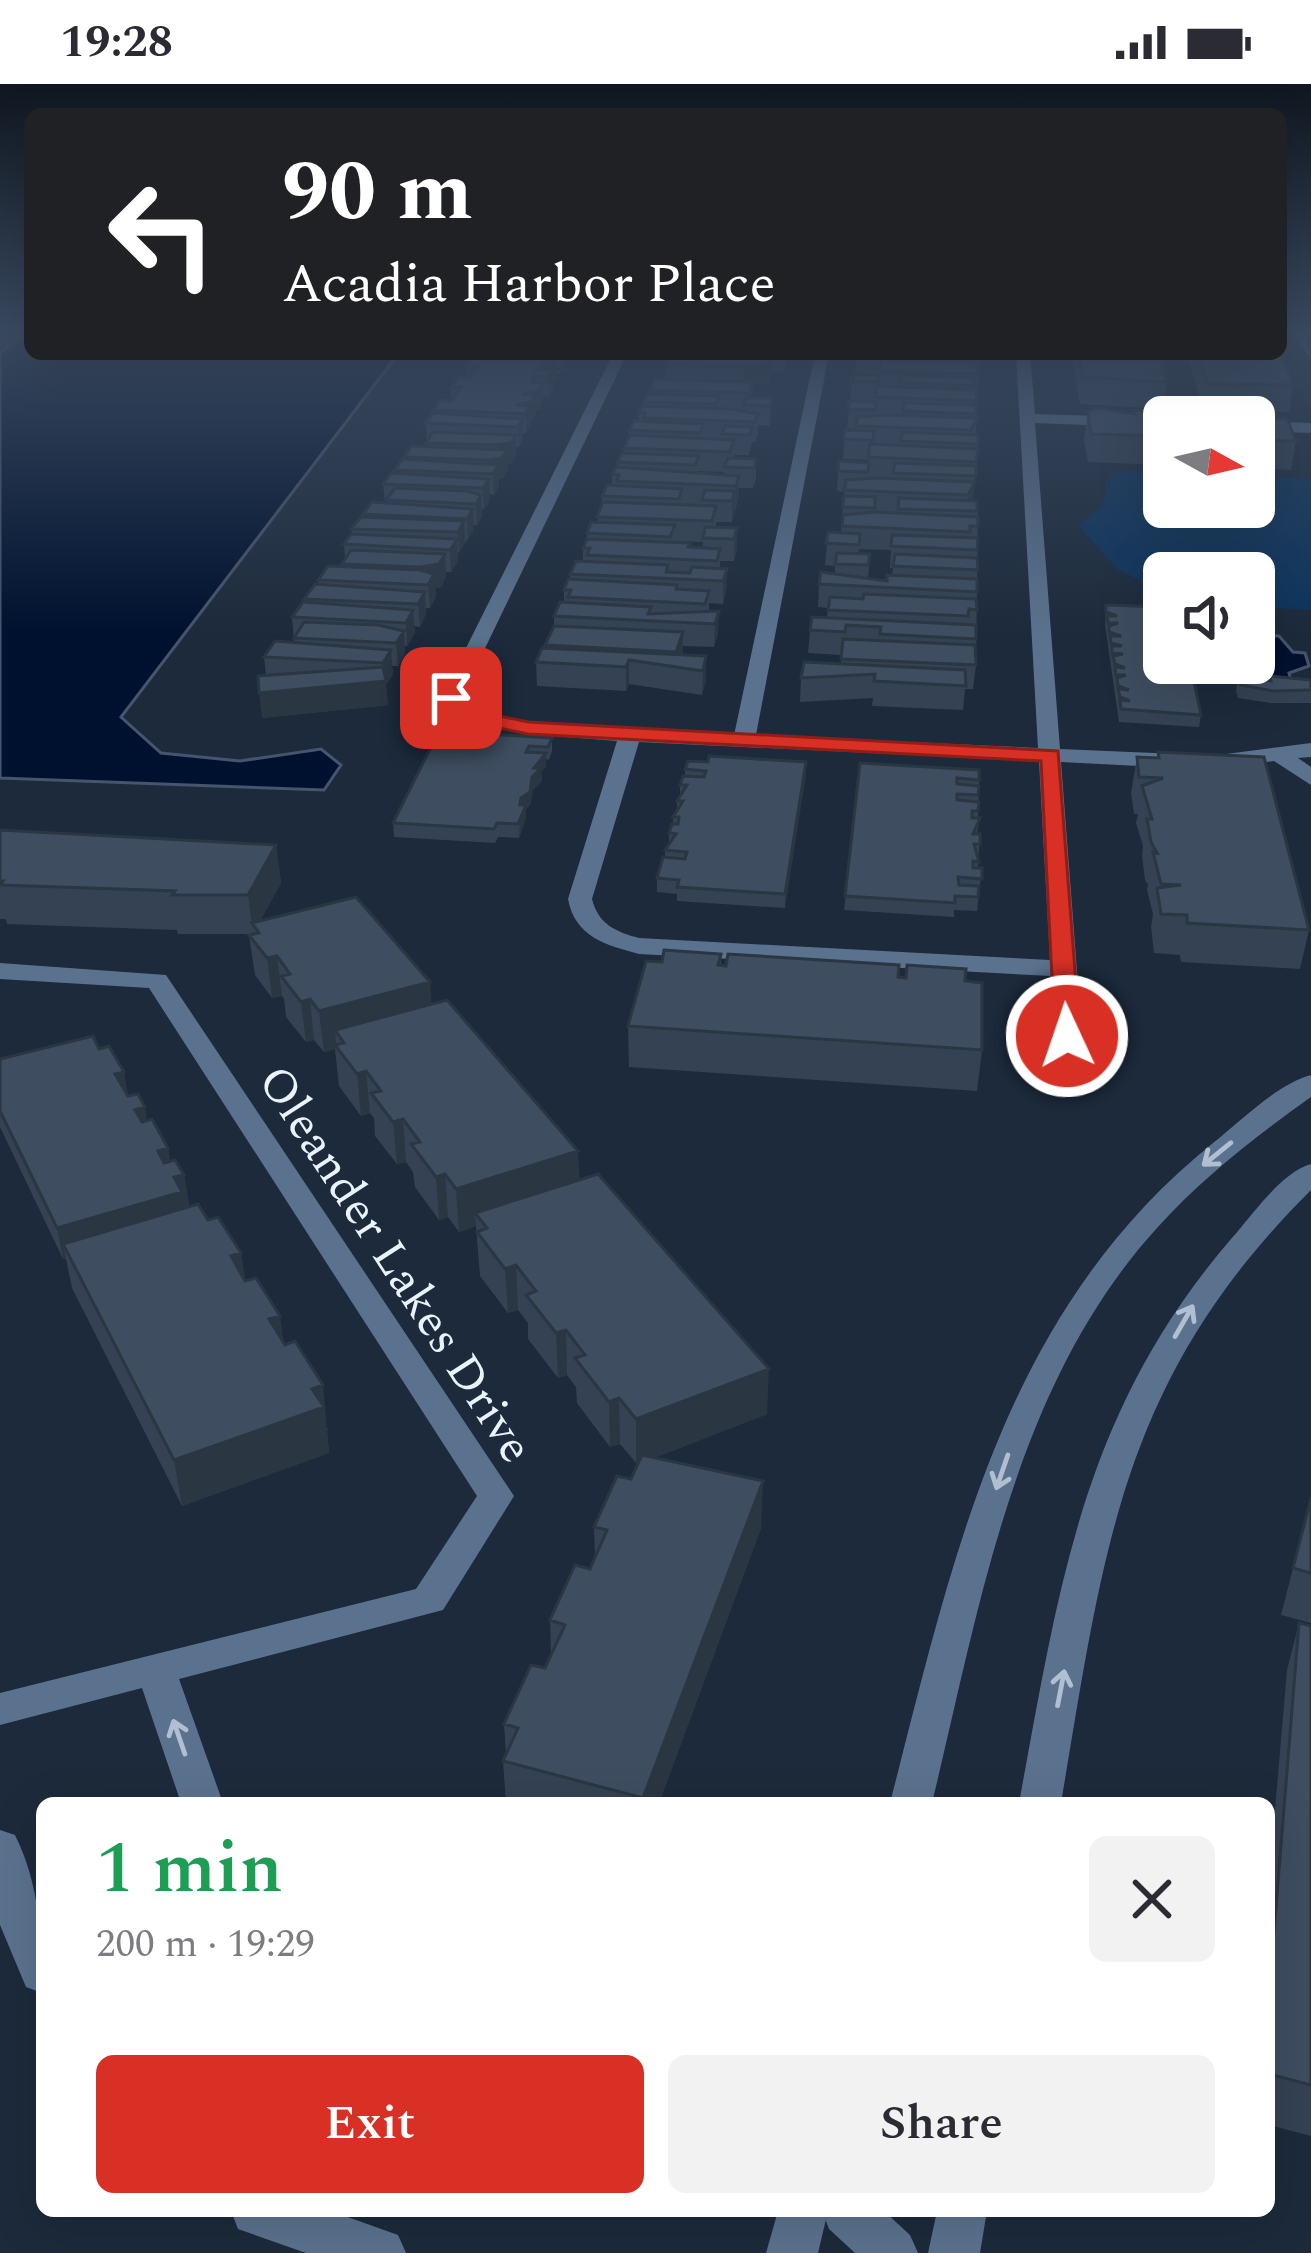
<!DOCTYPE html>
<html lang="en">
<head>
<meta charset="utf-8">
<style>
	body { margin:0; font-family:Spectral,serif; background:#f2f2f3; color:#2b2b33; height:100vh; display:flex; flex-direction:column; font-size:45px; white-space:nowrap }
	* { box-sizing:border-box; margin:0 }
	p { font-size:39px; color:#7c7c81 }
	.icon { flex:none; width:66px; height:66px; fill:none; stroke:currentColor; stroke-width:2; stroke-linecap:round; stroke-linejoin:round }
	.map { position:relative; flex:1; overflow:hidden }
	.sheet { position:absolute; left:36px; top:1713px; width:1239px; height:420px; display:flex; flex-direction:column; background:#fff; border-radius:18px; box-shadow:0 12px 48px #0002 }
	.sheet>* { flex:none }
	.hud { position:absolute; left:24px; top:24px; width:1263px; height:252px; border-radius:18px; box-shadow:0 12px 48px #0002; background:#202124; color:#fff; overflow:hidden }
	.needle { width:78px; rotate:98deg }
	.fabs { position:absolute; left:1143px; top:312px; display:grid; gap:24px }
	.fabs a { display:grid; place-items:center; width:132px; height:132px; border-radius:18px; background:#fff; box-shadow:0 12px 48px #0002; font-size:60px }
	.pin { position:absolute; display:grid; place-items:center; width:102px; height:102px; color:#fff; margin:-51px; border-radius:24px; box-shadow:0 6px 18px #0006 }
	.me { position:absolute; width:132px; margin:-66px; rotate:357deg; stroke-linejoin:round; filter:drop-shadow(0 0 9px #0008) }
	.turn { display:flex; align-items:center; gap:42px; height:252px; padding:0 60px; font-size:54px }
	.turn .icon { width:156px; height:156px; stroke-width:2.5 }
	.turn b { display:block; font-size:84px; line-height:102px }
	.round { display:grid; place-items:center; flex:none; width:126px; height:126px; border-radius:18px; background:#f2f2f3 }
	.headline { display:flex; align-items:center; justify-content:space-between; height:204px; padding:0 60px }
	h1 { font-size:72px; font-weight:600; line-height:90px; color:#1e9e55 }
	.button { display:flex; gap:24px; margin-top:auto; padding:24px 60px }
	.button a { flex:1; height:138px; border-radius:18px; background:#d93025; color:#fff; font-size:48px; font-weight:600; line-height:138px; text-align:center }
	.button a+a { background:#f2f2f3; color:#2b2b33 }
	.status { display:flex; justify-content:space-between; align-items:center; height:84px; padding:0 60px; background:#fff; direction:ltr }
	.status svg { height:33px; fill:currentColor }
	.map>svg:first-child { display:block }
	.green { fill:#0c345e }
	.water { fill:#00112f; stroke:#46546d; stroke-width:3 }
	.lines { fill:none; stroke-linecap:round; stroke-linejoin:round }
	.service { fill:#5b728e; fill-rule:evenodd }
	.minor { fill:#5b728e; fill-rule:evenodd }
	.tertiary { fill:#5b728e; fill-rule:evenodd }
	.wall { fill:#354253; fill-rule:evenodd }
	.shaded-wall { fill:#2b3643 }
	.building { fill:#3e4d60; stroke:#2b3643; stroke-width:3 }
	.oneway { stroke:#b0bfd1 }
	.route { fill:#d93025; stroke:#8d1f18; stroke-width:3 }
	.labels { text-anchor:middle; stroke-width:12; stroke-linejoin:round; paint-order:stroke }
	.street-label { font-size:48px; fill:#e9f2fd; stroke:#1c2a3b }
</style>
</head>
<body>
<div class="status"><b>19:28</b><svg viewBox="0 0 49 12"><path d="M0 12V9h3v3zM5 12V6h3v6zM10 12V3h3v9zM15 12V0h3v12zM26 1h20v11H26zM47 4h2v5h-2z"/></svg></div>
<div class="map">
<svg width="1311" height="2169" viewBox="0 0 1311 2169">
	<rect width="100%" height="100%" fill="#1c2a3b"/>
	<!-- green -->
	<path class="green" d="M1118,387H1164V423H1254V392L1311,395V526L1254,523V489H1164V508L1117,485L1078,441L1102,423L1109,394Z"/>
	<!-- water -->
	<path class="water" d="M30,247V270H398L121,633L161,669L240,677L321,665L341,681L324,706L0,694V269Z
		M1254,551L1279,552L1293,568L1305,569L1309,582L1289,589L1291,597L1267,596L1250,580L1238,579H1254Z"/>
	<g class="lines">
		<!-- service -->
		<path class="service" d="M815,270H829L755,656L744,662L733,656Z"/>
		<!-- minor -->
		<path class="minor" d="M1292,247H1306L1311,275Z
			M613,270H627L461,614L468,625L528,638L630,645L1038,664L1016,270H1030L1035,330L1164,334V344L1035,339L1060,665L1178,670L1189,677L1178,684L1061,678L1082,952L1078,958H1058L1054,952L1051,892L639,870C606,861 575,853 568,815L617,657L528,650L460,636L453,634L441,614ZM639,658L1039,677L1050,876L639,854C616,848 598,840 592,815Z
			M1254,337L1311,339V349L1254,347Z
			M1311,659V673L1298,674L1311,683V701L1274,677L1226,684L1215,677L1226,670Z
			M0,879L166,891L514,1412L443,1526L179,1595L223,1719H181L142,1604L0,1641V1609L416,1505L477,1412L149,904L0,895Z
			M0,1746L15,1751C40,1801 42,1855 42,1909L26,1903L0,1841Z
			M231,2127H331L398,2151L406,2169H306L238,2145Z
			M822,2127H884L910,2151L918,2169H855L829,2145Z"/>
		<!-- tertiary -->
		<path class="tertiary" d="M1311,991V1013C1256,1052 1202,1094 1157,1144C1015,1300 980,1521 932,1719H890C954,1471 1003,1228 1213,1059C1241,1037 1277,1000 1311,991Z
			M1311,1080V1106C1120,1296 1104,1467 1061,1719H1019C1060,1498 1083,1323 1238,1147C1256,1126 1284,1087 1311,1080Z
			M778,2127H828L818,2169H766Z
			M937,2127H987L980,2169H928Z"/>
	</g>
	<!-- wall -->
	<path class="wall" d="M474,270H568V275L560,290H557V294L553,296V305L549,312L543,311V318L539,325L536,326V330L531,337L526,349H523V355L519,363H516V371L512,379L508,380V386L503,395H499V402L494,411L489,410L490,416L484,425H482V432L477,441H473L474,446L458,469V477L451,488H446V492L441,503L435,504L436,512L430,524H426V530L420,543L414,542L415,549L407,562H405V570L398,582H392L393,590L386,601L388,621L262,634L266,592L264,573L294,558L292,533L304,518V515L318,500V496L342,483L345,475L344,460L352,450L351,445L363,433V430L385,419L383,400L395,389L394,386L404,375V373L427,363L426,339L434,330V326L452,317L451,303L467,294L466,281Z
		M667,270H787L784,287H772L769,299L753,300L752,314H772L770,342L758,341V349L755,358H752L749,371H734V374L756,375V395L753,404H739V412L732,438H716V444H737V466L734,477H720V485H727L726,507L723,520L709,519V528L718,550L714,563L683,562V571L706,572V596L702,611L629,600L626,607L537,602L536,578L545,564L554,542V532L564,519V506L570,495V490L583,477V464L587,455V449L598,438L602,420V412L612,402V390L617,383V378L624,369L629,346L639,338V329L644,322V318L651,310V306L665,295ZM698,387L724,388V391L698,389ZM675,457L703,458V464L690,463V459Z
		M856,270H976L978,290L976,351L978,360L973,416L977,417L978,433L976,581L973,605H965L963,626L872,622L873,614L800,618L801,594L841,580V571L808,569L810,546L827,533L828,524L818,523L819,500L835,490V482L825,481L828,448L841,449L844,408L837,407L838,387L868,379V376L843,375L845,346L856,347V345L847,344L853,290L879,291V302L880,291L855,290ZM859,465L891,466L890,484H893L892,491L887,497L868,495L870,470L858,469Z
		M1071,270H1159L1167,298L1163,325L1080,320Z
		M1189,270H1198L1293,301L1289,328L1204,327L1188,275Z
		M1096,324L1134,330V326L1287,335L1296,357L1291,386L1254,384V333H1164V381L1088,378L1084,356L1088,328Z
		M1106,521L1201,631L1199,643L1119,638L1105,540Z
		M1270,592L1311,596V619H1271L1238,614L1236,607L1238,595L1269,596Z
		M439,647L552,654V667L549,676L546,675V682L541,688L542,697L533,706L530,721L526,725V734L519,754L498,753L495,759L394,753L393,739Z
		M1158,668L1309,846L1300,885L1181,878L1180,871L1154,869L1151,843L1153,830L1147,806L1148,800L1145,796L1142,772L1143,762L1136,739L1138,730H1134L1131,709L1137,673L1157,674Z
		M708,678H806L785,824L677,817V810L657,808V794L665,773V766L669,761V749L673,740V733L677,727V717L680,712V701L685,692V685Z
		M860,679L979,696L978,734H980L977,750H980L978,784H982L977,827L954,826V833L844,826Z
		M0,746L276,761L281,799L260,837L431,920L578,1067L579,1096L767,1330L654,1374L761,1444L659,1719H506L503,1677L506,1670L504,1640L545,1584L551,1570L550,1536L590,1485L595,1473L594,1443L631,1395L637,1380L620,1360L610,1363L577,1319L576,1303L567,1291L558,1294L528,1255V1239L518,1226L508,1229L480,1192L476,1142L459,1148L448,1133L439,1136L415,1103L413,1088L406,1078L397,1080L375,1052L374,1034L370,1029L361,1032L339,1002L335,965L324,968L314,956L306,958L286,933L284,915L282,912L272,914L255,891L249,851L253,850H178L177,846L7,840L6,835H0Z
		M721,870V881L965,897L982,966L977,1007L629,983L628,942Z
		M0,975L129,1012L168,1064L170,1077L184,1091L189,1121L184,1124L208,1136L241,1169L245,1197L280,1232L283,1258L328,1346L327,1347L329,1369L182,1422L72,1204L66,1175H63L0,1043Z
		M1311,1414V1539L1281,1531Z
		M1299,1539L1311,1542V2052L1269,2041V1796L1287,1586Z"/>
	<!-- shaded-wall -->
	<path class="shaded-wall" d="M553,270H568V275L560,290L559,272Z
		M545,271V282L556,276L557,294L553,296V305L549,312L548,293L538,292Z
		M772,273L771,292L769,299L753,300L752,317L748,322L749,309L743,301V282Z
		M535,292V307L543,299V318L539,325L536,326V330L531,337L526,349V330L515,329Z
		M523,335V355L519,363L518,343Z
		M516,351V371L512,379L508,380V386L503,395H499V402L494,411L493,390H488L487,376L496,375L495,361Z
		M739,392V412L735,423L736,402Z
		M489,395L490,416L484,425L483,404Z
		M975,398L973,418L967,427L968,411Z
		M735,407V428L732,438V417Z
		M481,411L482,432L477,441L476,420Z
		M473,425L474,446L468,456L467,435Z
		M464,437L465,459L459,469L458,448Z
		M737,444V466L734,477V455Z
		M457,455L458,477L451,488L450,466Z
		M445,470L446,492L441,503L435,504L436,512L430,524L428,501H421L420,483Z
		M727,485L726,507L723,520V497Z
		M425,508L426,530L420,543L418,520Z
		M413,526L415,549L407,562L406,539Z
		M719,527L718,550L714,563L715,540Z
		M404,547L405,570L398,582L396,559Z
		M683,548V572L676,583V568Z
		M391,566L393,590L386,601L388,621L262,634L259,609L384,597L383,579Z
		M706,572V596L702,611L703,587Z
		M629,576V600L626,607V583Z
		M546,669V682L541,688L542,697L533,706L530,721L526,725V734L519,754L521,714L534,684Z
		M806,678V691L785,824V810Z
		M276,761L281,799L256,845L252,839L253,850L248,811Z
		M277,872L282,912L272,914L267,874Z
		M430,898L433,938L344,959L335,946L336,963L335,961V965L324,968L319,927Z
		M310,915L314,956L306,958L301,918Z
		M366,987L370,1029L361,1032L357,990Z
		M124,988L129,1017L115,990Z
		M145,1023L150,1053L135,1026Z
		M403,1035L406,1078L397,1080L393,1038Z
		M168,1064L173,1094L158,1067Z
		M578,1067L579,1110L475,1129L476,1142L459,1148L456,1105Z
		M445,1090L448,1133L439,1136L436,1093Z
		M184,1091L189,1121L184,1122L187,1139L63,1160L66,1175H63L57,1144Z
		M241,1169L248,1214L231,1172Z
		M516,1181L518,1226L508,1229L505,1185Z
		M280,1232L286,1276L269,1235Z
		M566,1246L567,1291L558,1294L556,1249Z
		M769,1285L767,1330L636,1381V1335Z
		M323,1301L329,1369L182,1422L174,1376Z
		M619,1314L620,1360L610,1363L609,1318Z
		M763,1397L761,1444L659,1719H643V1714Z"/>
	<!-- building -->
	<path class="building" d="M474,270H560L559,272L545,271L542,275L556,276L538,286H552L548,293L535,292L531,298L543,299L539,306L522,310H536L532,318L515,321L530,322L526,330L434,326L441,316L452,317L461,303H451L458,294H469L478,281H466Z
		M670,270H681L772,273L769,281L743,282L665,280Z
		M856,270H882L881,272Z
		M907,270H976V276L907,274Z
		M1078,270H1159L1167,298L1083,293Z
		M1198,270H1280L1293,301L1208,300Z
		M881,277L976,280L978,290L880,287Z
		M853,290L879,291L878,298L852,297Z
		M902,291L974,294L975,302L900,299Z
		M654,295L753,298L749,309L651,306Z
		M877,302L976,306L977,317L876,313Z
		M647,310L719,312L716,320L644,318Z
		M746,314H772L770,322L743,321Z
		M849,317L876,318L875,326L848,325Z
		M904,319L976,321V330L903,327Z
		M642,322L731,325L758,330L755,338L644,334L645,329H639Z
		M1096,324L1135,330L1134,326L1287,335L1296,357L1254,356V333H1164V352L1091,350L1088,328Z
		M433,329L523,335L518,343L426,339Z
		M885,331L977,334L971,346L856,342L857,333Z
		M634,337L704,340L700,349L629,346Z
		M725,342L752,343L750,351L722,350Z
		M845,346L874,347L873,356L844,355Z
		M433,348L516,351L511,359L495,361L426,359Z
		M902,348L978,351V360L901,357Z
		M630,351L734,356L730,368L624,364Z
		M870,360L978,365L976,378L868,373Z
		M411,362L507,366L502,374L487,376L404,373Z
		M622,369L699,372L695,381L617,378Z
		M728,374L756,375L754,384L724,383Z
		M403,375L498,381L493,390L394,386Z
		M839,377L869,379L868,388L838,387Z
		M895,379L976,382V392L893,389Z
		M616,383L739,392L736,402L617,397L619,391L612,390Z
		M391,389L489,395L483,404L383,400Z
		M876,394L975,398L968,411L844,406L846,396Z
		M607,401L682,405L679,415L602,412Z
		M395,404L467,407L481,411L476,420L386,416Z
		M705,406L735,407L732,417L702,416Z
		M844,412L875,413V424L843,423Z
		M899,414L977,417V427L898,425Z
		M372,418L473,425L467,435L363,430Z
		M603,418L716,422L712,437L597,433Z
		M875,428L978,433V442H970V448L842,442L843,431Z
		M361,433L464,437L458,448L351,445Z
		M591,438L675,441L670,453L587,449Z
		M705,443L737,444L734,455L703,454Z
		M828,448L860,450L859,461L826,459Z
		M351,450L457,455L450,466L344,460Z
		M892,451L978,454L977,466L891,462Z
		M587,455L690,459L688,463L720,465L717,477L587,471L590,464H583Z
		M351,466L445,470L439,480L420,483L342,480Z
		M837,469L870,470L868,481L835,480Z
		M895,470L977,474L978,486L893,482Z
		M576,477L668,481L666,488L690,489L692,483L727,485L723,497L570,490Z
		M328,482L420,486L434,490L428,501L318,496Z
		M821,488L887,497V491L977,495V508L819,500Z
		M568,495L677,501L676,505L709,507L705,520L568,513L571,506H564Z
		M315,500L425,508L418,520L304,515Z
		M864,510L976,515L977,526L969,525L968,532L828,526L830,513L863,515Z
		M303,518L413,526L406,539L292,533Z
		M560,518L651,523L648,530L719,527L715,540L554,532Z
		M1106,521L1164,523V579H1190L1201,631L1121,625L1120,616L1130,617L1120,613L1118,605L1129,606L1118,602L1117,594L1126,591H1116L1115,583L1125,584L1115,580L1113,572L1123,570L1112,569V562H1122L1111,559L1110,552H1121L1109,548V542L1118,539H1108L1107,532H1117L1106,528Z
		M812,533L976,541V555L880,550L881,543L846,541L845,548L810,546Z
		M304,538L378,541L404,547L396,559L294,554Z
		M554,542L683,548L676,568L545,561Z
		M843,555L975,561L976,581L841,575Z
		M275,557L391,566L383,579L264,573Z
		M542,564L706,572L703,587L629,576L626,583L536,578Z
		M804,578L965,586L966,602L874,597L875,590L801,594Z
		M383,583L386,597L259,609L258,592Z
		M1270,592L1311,596V606L1273,607L1240,601L1238,595L1271,597Z
		M439,647L552,654L548,663L529,662L526,668L546,669L534,684H541L532,693L530,708L521,714L520,721H526L518,740L497,739L494,745L393,739Z
		M1158,668L1264,673L1309,846L1187,839V831L1161,830L1157,804L1181,801L1161,800L1153,768L1157,769L1151,758L1147,735H1152L1142,702L1163,694L1139,693L1137,673L1159,674Z
		M709,672L806,678L785,810L677,803L679,796L657,794L663,773L685,775L687,768L665,766L676,750L669,749L672,740H678L679,733H673L683,717H677L687,701H680L683,692L704,693L706,687L685,685L688,677L708,678Z
		M860,679L979,686V696L957,694V700L979,702L978,711L957,710V716L979,718L978,727H972V734H980L973,750H980V760H974L979,778L973,777V784H982V795L958,793L959,801L979,802L978,813L955,812V819L845,812Z
		M0,746L276,761L248,811H172L175,807L0,801L3,797H0Z
		M356,813L430,898L319,927L310,915L301,918L281,892L290,890L277,872L267,874L249,851L259,849L252,839Z
		M664,866L721,870L718,881L726,882L728,870L899,881L898,893L906,894L907,881L966,885L965,897L982,899V966L628,942L646,877L662,878Z
		M447,916L578,1067L456,1105L445,1090L436,1093L411,1060L420,1058L403,1035L393,1038L371,1009L381,1007L366,987L357,990L335,961L344,959L335,946Z
		M93,952L99,965L109,962L124,988L115,990L128,1012L138,1010L145,1023L135,1026L142,1038L152,1035L168,1064L158,1067L164,1079L175,1076L184,1091L174,1093L182,1108L57,1144L0,1027V975Z
		M598,1090L769,1285L636,1335L619,1314L609,1318L575,1274L585,1271L566,1246L556,1249L526,1211L536,1207L516,1181L505,1185L477,1148L487,1144L475,1129Z
		M198,1120L208,1136L218,1133L241,1169L231,1172L245,1197L256,1194L280,1232L269,1235L285,1261L295,1257L323,1301L312,1305L324,1323L174,1376L63,1160Z
		M642,1371L763,1397L643,1714L503,1677L518,1644L504,1640L531,1581L545,1584L565,1541L550,1536L575,1481L590,1485L607,1446L594,1443L617,1392L631,1395Z
		M1311,1414V1489L1293,1484Z
		M1299,1539L1311,1542V2001L1269,1990V1909Z"/>
	<!-- one-way arrows -->
	<defs><path id="oneway-shaft" d="M-6 0H5M1.5-3L5.5 0L1.5 3" fill="none" stroke-width="1.6" stroke-linecap="round" stroke-linejoin="round" transform="scale(3)"/></defs>
	<g class="oneway">
		<use href="#oneway-shaft" transform="translate(1217 1070) rotate(141)"/>
		<use href="#oneway-shaft" transform="translate(1184 1237) rotate(-60)"/>
		<use href="#oneway-shaft" transform="translate(1002 1388) rotate(109)"/>
		<use href="#oneway-shaft" transform="translate(1061 1604) rotate(-79)"/>
		<use href="#oneway-shaft" transform="translate(179 1653) rotate(-109)"/>
	</g>
	<!-- sky -->
	<linearGradient id="sky" x2="0" y2="1"><stop stop-color="#0f1720"/><stop offset="0.45" stop-color="#3a4a60"/><stop offset="1" stop-color="#3a4a60" stop-opacity="0"/></linearGradient>
	<rect width="1311" height="551" fill="url(#sky)"/>
	<!-- route -->
	<path class="route" d="M444,609H458L467,625L528,638L1058,667L1080,952L1067,960L1055,952L1041,677L528,650L453,634Z"/>
	<g class="labels">
		<!-- street labels -->
		<g class="street-label">
			<text transform="translate(397 1179) rotate(57)" y="17">Oleander Lakes Drive</text>
		</g>
	</g>
</svg>
<div class="fabs">
<a><svg class="needle" viewBox="-14 -14 28 28"><path d="M0-13l5 13h-10z" fill="#e53935"/><path d="M0 13l5-13h-10z" fill="#7c7c81"/></svg></a>
<a><svg class="icon" aria-label="sound" viewBox="0 0 24 24"><path d="M4 9h4l5-4v14l-5-4H4zM17 9q2 3 0 6"/></svg></a>
</div>
<div class="pin" style="left:451px;top:614px;background:#d93025"><svg class="icon" aria-label="arrive" viewBox="0 0 24 24"><path d="M6 21V4h12l-3 4 3 4H6"/></svg></div>
<svg class="me" style="left:1067px;top:952px" viewBox="-20 -20 40 40"><circle r="17" fill="#d93025" stroke="#fff" stroke-width="3"/><path d="M0-11L8 9 0 5-8 9z" fill="#fff"/></svg>
<div class="hud">
<div class="turn"><svg class="icon" aria-label="left" viewBox="0 0 24 24"><path d="M17 20v-9H6M10 6l-5 5 5 5"/></svg><div><b>90 m</b>Acadia Harbor Place</div></div>
</div>
<section class="sheet">
<div class="headline"><div><h1>1 min</h1><p>200 m · 19:29</p></div><a class="round"><svg class="icon" aria-label="close" viewBox="0 0 24 24"><path d="M6 6l12 12M18 6L6 18"/></svg></a></div>
<div class="button"><a>Exit</a><a>Share</a></div>
</section>
</div>
</body>
</html>
